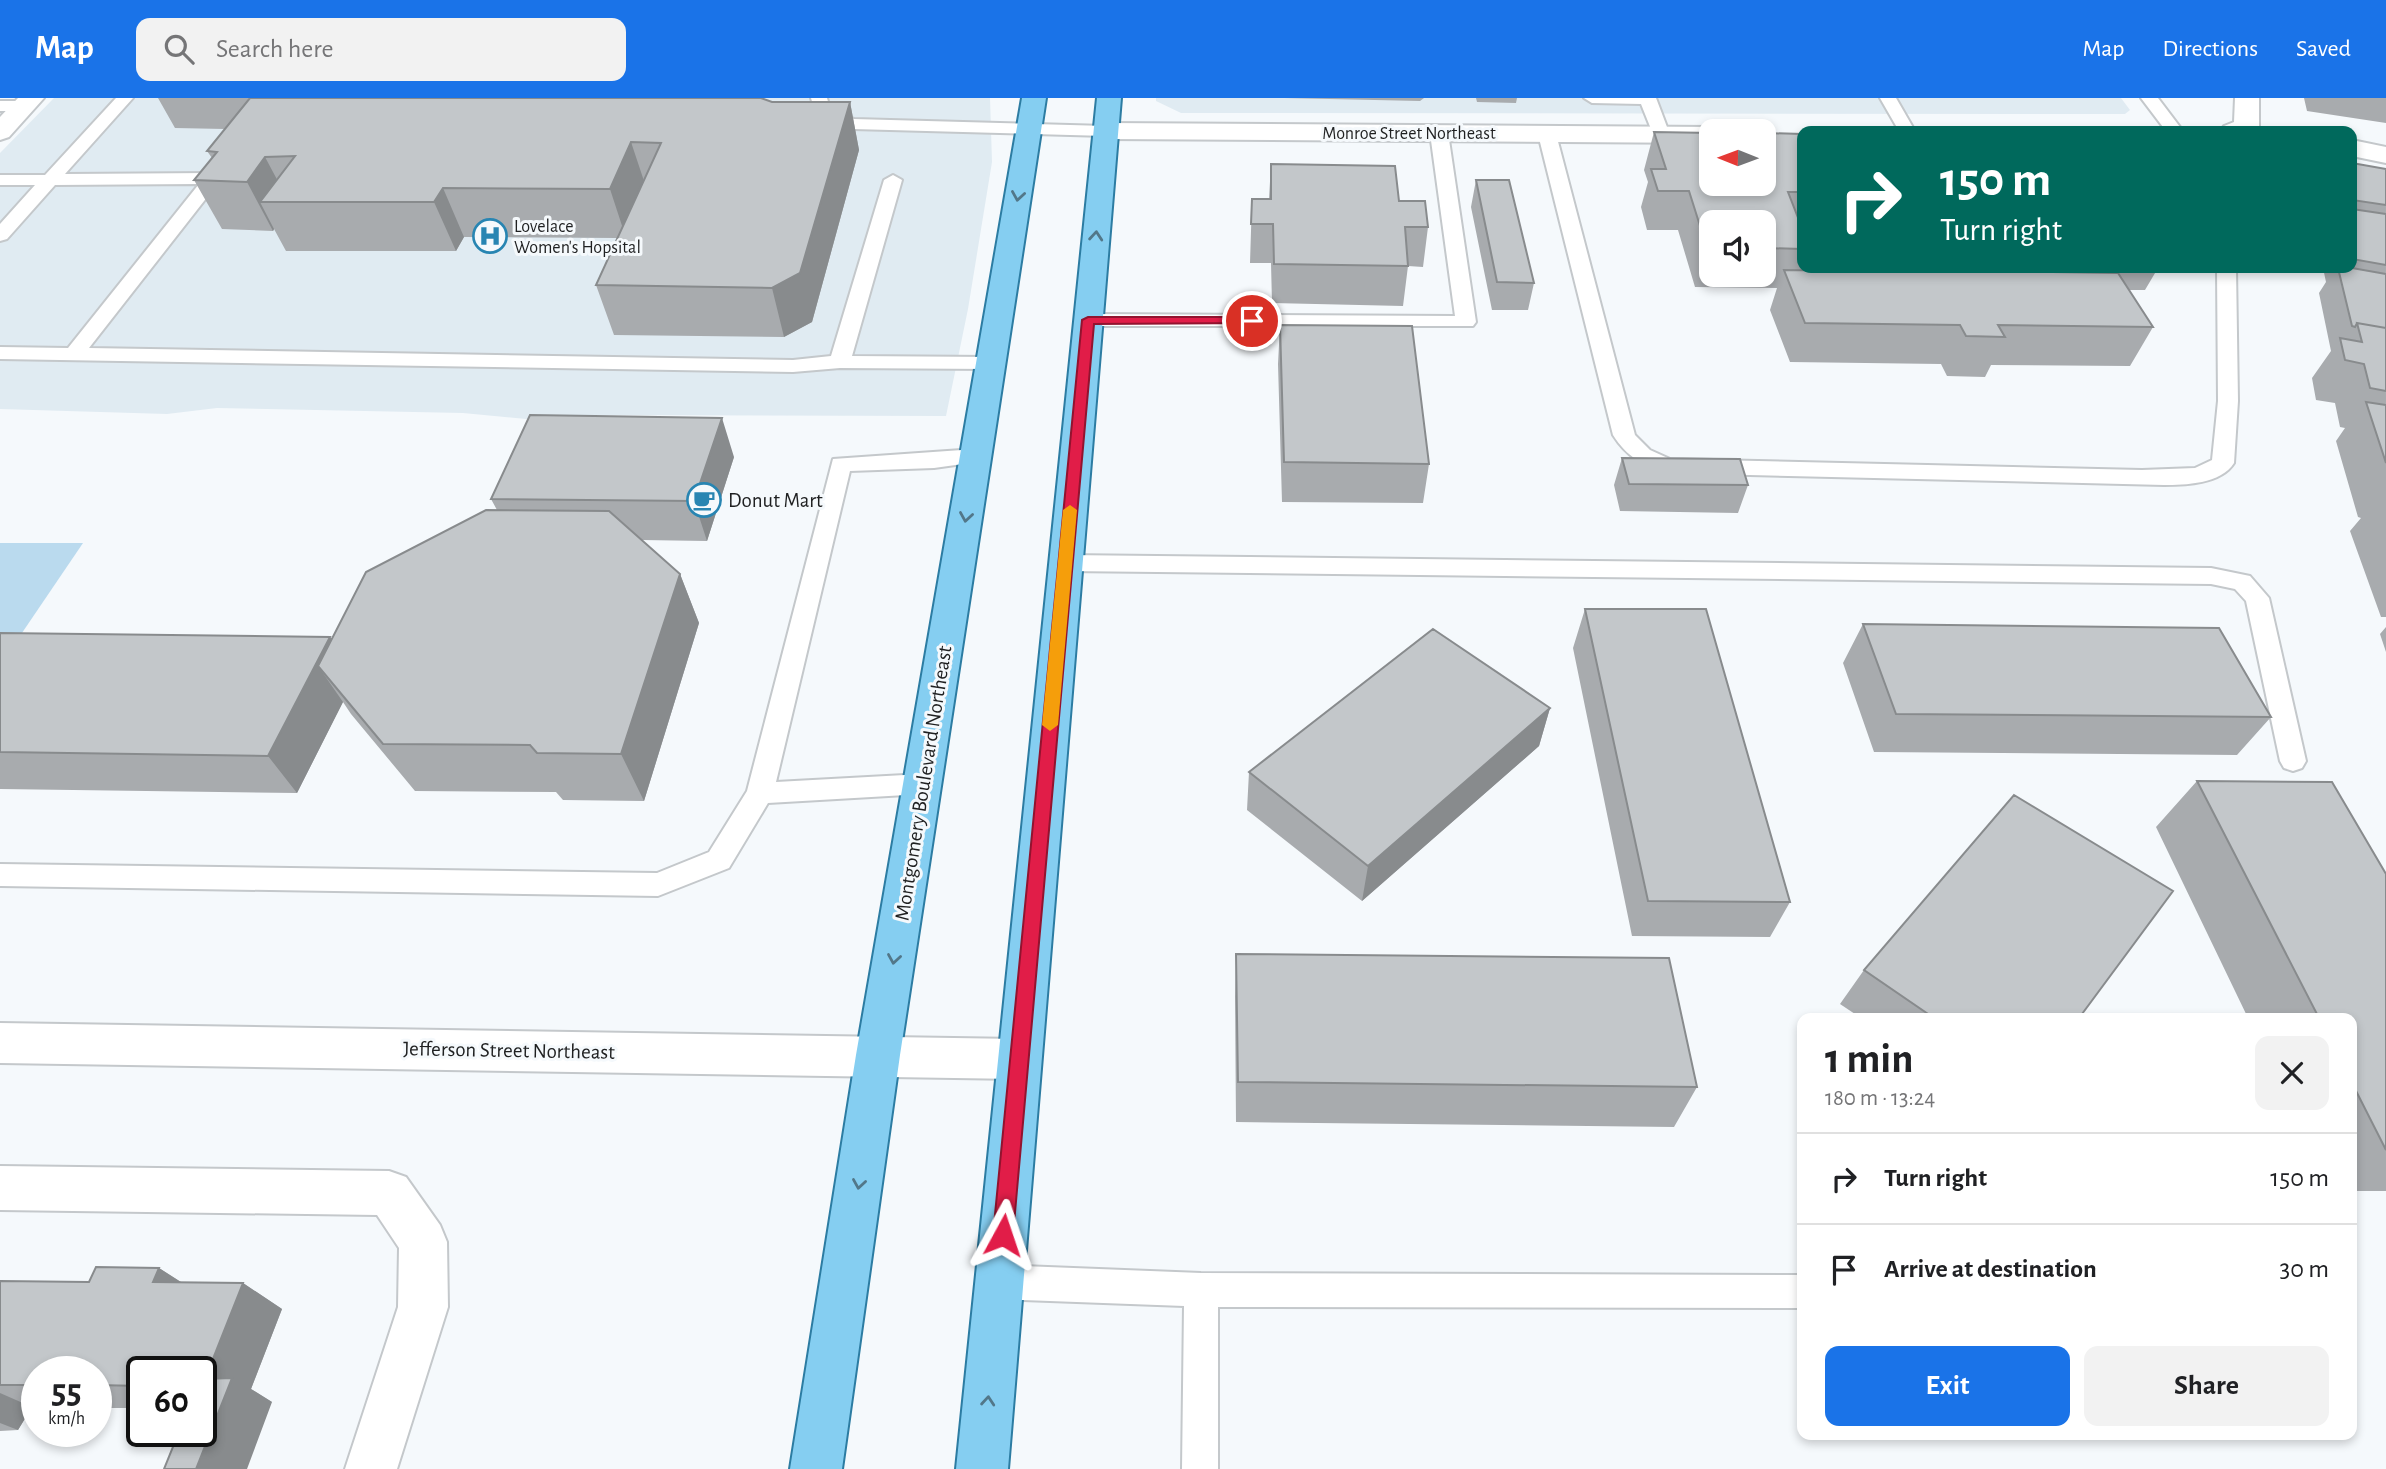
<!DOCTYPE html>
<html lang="en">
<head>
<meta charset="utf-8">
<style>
	body { margin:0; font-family:"Alegreya Sans",sans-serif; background:#f2f2f2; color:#202124; height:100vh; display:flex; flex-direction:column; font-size:26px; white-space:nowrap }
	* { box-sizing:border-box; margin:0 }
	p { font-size:23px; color:#757577 }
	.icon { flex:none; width:38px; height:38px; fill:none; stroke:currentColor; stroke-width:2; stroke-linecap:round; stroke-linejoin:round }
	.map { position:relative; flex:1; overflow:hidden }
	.details { position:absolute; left:1797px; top:915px; width:560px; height:427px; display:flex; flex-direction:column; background:#fff; border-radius:14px; box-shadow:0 4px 10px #0003 }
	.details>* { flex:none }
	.top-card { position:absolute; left:1797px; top:28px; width:560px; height:147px; border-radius:14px; box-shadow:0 4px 10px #0003; background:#00695c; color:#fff; overflow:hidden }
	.needle { width:46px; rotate:271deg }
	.buttons { position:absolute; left:1699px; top:21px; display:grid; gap:14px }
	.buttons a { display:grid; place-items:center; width:77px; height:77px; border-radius:14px; background:#fff; box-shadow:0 4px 10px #0003; font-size:35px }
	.speed { position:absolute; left:21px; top:1258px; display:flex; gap:14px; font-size:35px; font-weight:700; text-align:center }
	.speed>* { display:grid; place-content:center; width:91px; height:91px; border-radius:50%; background:#fff; box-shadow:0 4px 10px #0003; line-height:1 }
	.speed small { font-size:18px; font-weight:400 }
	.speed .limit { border:4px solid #111; border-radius:10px; background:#fff; color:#111 }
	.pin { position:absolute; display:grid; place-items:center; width:60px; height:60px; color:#fff; margin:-30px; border:4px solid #fff; border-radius:50%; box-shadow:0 2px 7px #0007 }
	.me { position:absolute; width:77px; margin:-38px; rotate:5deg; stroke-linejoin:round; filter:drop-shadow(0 0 5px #0008) }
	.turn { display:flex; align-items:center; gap:24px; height:147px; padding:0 28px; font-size:32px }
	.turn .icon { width:91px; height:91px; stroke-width:2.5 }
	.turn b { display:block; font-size:49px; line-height:60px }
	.round { display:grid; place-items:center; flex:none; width:74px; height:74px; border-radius:14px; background:#f2f2f2 }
	.summary { display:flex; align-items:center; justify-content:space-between; height:119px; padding:0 28px }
	h1 { font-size:42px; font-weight:700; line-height:52px }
	.primary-button { display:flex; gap:14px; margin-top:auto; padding:14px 28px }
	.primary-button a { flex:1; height:80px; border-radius:14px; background:#1a73e8; color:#fff; font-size:28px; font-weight:700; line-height:80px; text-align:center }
	.primary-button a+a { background:#f2f2f2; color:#202124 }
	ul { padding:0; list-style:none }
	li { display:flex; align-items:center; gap:21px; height:91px; padding:0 28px; border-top:2px solid #e0e0e0 }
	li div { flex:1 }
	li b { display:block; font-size:26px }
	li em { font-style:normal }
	header { display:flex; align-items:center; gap:42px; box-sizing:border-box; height:98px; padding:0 35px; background:#1a73e8; color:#fff }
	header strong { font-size:33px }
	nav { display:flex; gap:38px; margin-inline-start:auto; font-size:24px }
	.search { width:490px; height:63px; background:#f2f2f2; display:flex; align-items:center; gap:18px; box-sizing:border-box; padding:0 24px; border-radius:14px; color:#757577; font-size:26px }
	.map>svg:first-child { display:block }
	.built { fill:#e0ebf2 }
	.green { fill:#badaee }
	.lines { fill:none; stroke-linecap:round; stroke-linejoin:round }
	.service-casing { stroke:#c4c8cb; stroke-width:4 }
	.minor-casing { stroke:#c4c8cb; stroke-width:4 }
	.secondary-casing { stroke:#c4c8cb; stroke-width:4 }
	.primary-casing { stroke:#2c7ca2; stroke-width:4 }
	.service { fill:#fff; fill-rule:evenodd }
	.minor { fill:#fff; fill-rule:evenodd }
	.secondary { fill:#fff; fill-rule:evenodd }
	.primary { fill:#85cef1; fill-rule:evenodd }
	.wall { fill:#a8abae; fill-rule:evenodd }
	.shaded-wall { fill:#888b8d }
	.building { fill:#c3c7ca; stroke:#888b8d; stroke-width:2 }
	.oneway { stroke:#527789 }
	.route { fill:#e11d48; stroke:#92132f; stroke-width:2 }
	.slow { fill:#f59e0b }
	.labels { text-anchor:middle; stroke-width:6; stroke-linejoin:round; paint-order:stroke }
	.far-street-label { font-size:18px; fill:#1f2021; stroke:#f5f9fc }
	.far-poi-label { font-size:18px; fill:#1f2021; stroke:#f5f9fc; text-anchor:start }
	.poi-label { font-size:21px; fill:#1f2021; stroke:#f5f9fc; text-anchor:start }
	.street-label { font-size:21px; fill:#1f2021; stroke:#f5f9fc }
</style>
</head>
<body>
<header>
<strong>Map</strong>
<div class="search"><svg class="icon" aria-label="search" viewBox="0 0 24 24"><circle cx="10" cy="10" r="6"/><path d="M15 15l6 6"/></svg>Search here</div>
<nav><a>Map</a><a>Directions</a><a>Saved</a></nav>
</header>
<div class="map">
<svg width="2386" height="1371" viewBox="0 0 2386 1371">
	<rect width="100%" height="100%" fill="#f5f9fc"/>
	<!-- built -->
	<path class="built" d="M54,0H990L992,64L968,211L946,318L587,317L526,321L463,315L217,310L167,316L0,311V55Z
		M1156,0H2121L2130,12L2125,16L1181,15L1156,3Z"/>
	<!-- green -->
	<path class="green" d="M0,445H83L7,557H0Z"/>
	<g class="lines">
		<!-- service casing -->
		<g class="service-casing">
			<path id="service" d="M116,0H133L65,76L213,75L222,80L89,250L793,262L831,258L884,82L893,77L902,82L852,258L991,259L998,261L1001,265L998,269L991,271L840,270L793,274L0,261V249L68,250L199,86L55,87L7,141L0,143V126L35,87H0V77H45Z
				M811,0H827L831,14L854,21L1106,28L1115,33L1106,38L853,31L817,21Z
				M1584,0H1656L1670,37L1667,41H1655L1641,6L1592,5Z
				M1880,0H1896L1915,33H1899Z
				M2141,0H2158L2183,33H2166Z
				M0,3H24L32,8L24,13H0Z
				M1439,30L1448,35L1476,224L1473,228H1089L1082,226L1079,222L1082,218L1089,216L1455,218L1430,35Z
				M1547,31L1556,36L1635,337L1650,352L1670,361L2142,372L2195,370L2212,362L2218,303L2217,170H2236L2238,303L2234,365C2221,386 2185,387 2164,387L1668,375C1643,368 1627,359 1613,337L1538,36Z
				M976,351L984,353L987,358L984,363L934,370L850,373L776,684L923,676L932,679L936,686L932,693L923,696L768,705L729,770L658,798L0,788V766L657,775L709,754L747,693L833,361Z
				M1065,457L2211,470L2250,478L2269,500L2306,663L2302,670L2293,673L2284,670L2280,663L2246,503L2235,491L2211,486L1065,473L1057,471L1053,465L1057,459Z
				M999,1167L1201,1175L1802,1177V1210L1218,1209V1371H1182L1184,1208L999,1201L987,1196L982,1184L987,1172Z"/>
		</g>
		<!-- minor casing -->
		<g class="minor-casing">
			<path id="minor" d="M18,0H44L9,39L0,42V19Z
				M2235,0H2259V28L2255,33H2220L2224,28L2234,24Z
				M1106,25L1712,29L1722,33H1712V45L1106,41L1097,38L1093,33L1097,28Z
				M2352,42L2386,49V65L2352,58Z
				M0,1068L389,1073L406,1079L440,1127L447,1144L448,1209L397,1371H345L398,1209L399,1150L377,1117L0,1112Z"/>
		</g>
		<!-- secondary casing -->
		<g class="secondary-casing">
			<path id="secondary" d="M0,925L1019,941L1035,947L1041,961L1035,975L1019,981L0,965Z"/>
		</g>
		<!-- primary casing -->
		<g class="primary-casing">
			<path id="primary" d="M1022,0H1046L900,957L842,1371H790L856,957Z
				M1097,0H1121L1008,1371H956Z"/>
		</g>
		<!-- service -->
		<use href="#service" class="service"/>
		<!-- minor -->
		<use href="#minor" class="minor"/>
		<!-- secondary -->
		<use href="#secondary" class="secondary"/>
		<!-- primary -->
		<use href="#primary" class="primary"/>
	</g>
	<!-- wall -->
	<path class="wall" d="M158,0H762L772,4H850L859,52L812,224L784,239L614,237L596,187L617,140L464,139L456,153H286L274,131L273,133L222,131L194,82L212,60L207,53L225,31L175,30Z
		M1284,0H1424L1420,3Z
		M1476,0H1517L1516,5L1477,4Z
		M2304,0H2386V25L2307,13Z
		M1654,34L1802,36V170H1804L1803,173H1840L1841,170H2158L2145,192H2129L2153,229L2130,268L1991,267L1985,279L1947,278L1941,266L1790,264L1770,212L1777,190L1695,189L1678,132H1647L1641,109L1648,84L1644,72ZM1712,124H1764V177H1712Z
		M2352,65L2386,71V519H2381L2350,433L2361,420L2358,419L2336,343L2345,330L2340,329L2335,305L2316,302L2312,280L2331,253L2319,195L2326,184L2323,170H2352Z
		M1271,66L1399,103L1428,129L1423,169L1408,168L1403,208L1272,205L1271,165H1250L1252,101H1269Z
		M1476,82L1534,185L1528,212H1492L1471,109Z
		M1280,227L1429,366L1423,405L1282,404L1278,266Z
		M734,359L707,443L642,442L680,476L699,525L644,703L563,702L556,694L415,693L351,616L343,604L297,695L0,691V535L330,539L331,541L497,412L491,401Z
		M1622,360L1748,387L1738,415L1620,413L1614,387Z
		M1585,511L1790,804L1770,839L1632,838L1573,550Z
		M1863,526L2271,619L2237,657L1874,654L1843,565Z
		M2386,529V554L2380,536Z
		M1550,610L1539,648L1362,803L1247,712L1249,674Z
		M2197,683L2386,776V1093H2352V920H2248L2156,729Z
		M1236,856L1697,989L1674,1029L1236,1024L1235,899Z
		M1864,872L2079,920H1861L1840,906Z
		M159,1170L181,1184L243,1185L282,1211L251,1291L272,1304L201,1334V1274H142V1310H96V1274H37V1310L32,1309L18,1332L0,1333V1183L89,1184Z"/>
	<!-- shaded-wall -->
	<path class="shaded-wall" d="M850,4L859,52L812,224L784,239L772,190Z
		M631,44L647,92L626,140L610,91Z
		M265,59L289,104H260L274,131L273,133L247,84Z
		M443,90L464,139L456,153L434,104Z
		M722,320L734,359L707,443L694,403Z
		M680,476L699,525L644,703L621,656Z
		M330,539L356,578L318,568L343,604L297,695L268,658Z
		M1550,610L1539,648L1362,803L1368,768Z
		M159,1170L201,1197L153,1184Z
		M243,1185L282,1211L251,1291L272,1304L247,1371H196L205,1281Z
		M0,1295L32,1309L18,1332L0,1325Z"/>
	<!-- building -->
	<path class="building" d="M250,0H761L772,4H850L800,175L772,190L596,187L661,45L631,44L610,91L443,90L434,104H260L295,58L265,59L247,84L194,82L217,54L207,53Z
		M1654,34L1712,35V86H1764V35L1802,36V94H1788L1802,130V151L1764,150V124H1712V150H1707L1689,93H1658L1651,71H1666Z
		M2352,65L2386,71V107L2352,102Z
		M1271,66L1395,68L1399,103H1425L1428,129H1405L1408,168L1274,166L1273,126H1251L1252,101H1271Z
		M1476,82H1509L1534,185L1497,184Z
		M2352,111L2386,116V167L2352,161Z
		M1848,170H2051L2053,174L2118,175L2153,229L1998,227L2005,239L1966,238L1960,227L1805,225L1784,172L1850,173Z
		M2338,170H2352L2386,176V230L2357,225L2355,229L2352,228Z
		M2357,225L2386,230V293L2370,290L2364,266L2345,262L2340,240L2362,244Z
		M1280,227L1412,228L1429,366L1284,364Z
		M2366,304L2386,307V365Z
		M530,317L722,320L694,403L491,401Z
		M1622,360L1740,361L1748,387L1629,386Z
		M486,412L609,413L680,476L621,656L537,655L530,647L383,646L318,568L366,474Z
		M1585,511H1706L1790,804L1648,803Z
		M1863,526L2219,530L2271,619L1896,616Z
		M1433,531L1550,610L1368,768L1249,674Z
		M0,535L330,539L268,658L0,654Z
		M2197,683L2332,684L2386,776V1052L2352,985V920H2319Z
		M2014,697L2173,793L2079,920H1934L1864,872Z
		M1236,856L1669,860L1697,989L1238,984Z
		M96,1169L159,1170L153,1184L243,1185L205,1281L232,1280L196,1371H164L179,1334H201V1274H142V1288L96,1287V1274H37V1287H0V1183L89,1184Z"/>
	<!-- one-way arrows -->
	<defs><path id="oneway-chevron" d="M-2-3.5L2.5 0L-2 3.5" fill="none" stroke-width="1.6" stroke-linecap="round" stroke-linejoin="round" transform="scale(1.75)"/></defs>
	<g class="oneway">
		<use href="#oneway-chevron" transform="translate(1018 98) rotate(99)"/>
		<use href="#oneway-chevron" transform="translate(1096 138) rotate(-85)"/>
		<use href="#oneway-chevron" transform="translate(966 419) rotate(99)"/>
		<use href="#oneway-chevron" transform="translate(894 861) rotate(99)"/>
		<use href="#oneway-chevron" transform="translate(859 1086) rotate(99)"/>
		<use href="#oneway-chevron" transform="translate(988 1303) rotate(-85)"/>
	</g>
	<!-- route -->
	<path class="route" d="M1252,219L1256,220V225L1094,226L1013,1137L1010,1144L1003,1147L996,1144L993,1137L1082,222L1088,219Z"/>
	<!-- slow -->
	<path class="slow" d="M1070,407L1077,412L1058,627L1050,633L1042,627L1063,412Z"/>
	<!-- icons -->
	<defs>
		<g id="hospital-ring" transform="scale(1.75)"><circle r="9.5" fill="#f5f9fc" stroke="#2885b2" stroke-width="1.5"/><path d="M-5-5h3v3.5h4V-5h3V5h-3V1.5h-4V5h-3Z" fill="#2885b2"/></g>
		<g id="cafe-ring" transform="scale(1.75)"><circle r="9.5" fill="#f5f9fc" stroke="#2885b2" stroke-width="1.5"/><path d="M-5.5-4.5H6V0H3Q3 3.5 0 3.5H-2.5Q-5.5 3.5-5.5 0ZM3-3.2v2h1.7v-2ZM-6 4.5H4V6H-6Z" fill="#2885b2"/></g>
	</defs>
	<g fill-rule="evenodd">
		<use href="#hospital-ring" x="490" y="138"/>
		<use href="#cafe-ring" x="704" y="402"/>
	</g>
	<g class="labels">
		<!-- far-street labels -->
		<g class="far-street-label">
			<text x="1409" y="41">Monroe Street Northeast</text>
		</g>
		<!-- far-poi labels -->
		<g class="far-poi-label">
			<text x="514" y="134">Lovelace<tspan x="514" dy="21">Women's Hopsital</tspan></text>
		</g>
		<!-- poi labels -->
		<g class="poi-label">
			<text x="728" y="409">Donut Mart</text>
		</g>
		<!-- street labels -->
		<g class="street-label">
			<text transform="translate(923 685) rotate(-81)" y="7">Montgomery Boulevard Northeast</text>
			<text transform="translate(509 952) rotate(1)" y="7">Jefferson Street Northeast</text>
		</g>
	</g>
</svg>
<div class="buttons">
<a><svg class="needle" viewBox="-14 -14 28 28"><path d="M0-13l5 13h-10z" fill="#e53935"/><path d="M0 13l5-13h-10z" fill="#757577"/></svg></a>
<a><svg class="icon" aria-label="sound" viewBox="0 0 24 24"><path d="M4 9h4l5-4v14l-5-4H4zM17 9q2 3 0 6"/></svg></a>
</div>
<div class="speed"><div>55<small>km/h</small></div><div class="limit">60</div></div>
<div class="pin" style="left:1252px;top:223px;background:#d93025"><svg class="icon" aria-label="arrive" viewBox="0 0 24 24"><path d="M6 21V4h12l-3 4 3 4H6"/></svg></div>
<svg class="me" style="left:1003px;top:1137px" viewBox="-20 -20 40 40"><path d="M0-17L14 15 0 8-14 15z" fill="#e11d48" stroke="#fff" stroke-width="4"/></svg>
<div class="top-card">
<div class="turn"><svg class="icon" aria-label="right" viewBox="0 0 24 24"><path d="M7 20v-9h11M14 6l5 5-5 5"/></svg><div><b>150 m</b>Turn right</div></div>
</div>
<section class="details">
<div class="summary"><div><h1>1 min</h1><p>180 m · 13:24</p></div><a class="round"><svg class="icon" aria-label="close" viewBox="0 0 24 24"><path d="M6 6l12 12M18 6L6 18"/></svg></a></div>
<ul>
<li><svg class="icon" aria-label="right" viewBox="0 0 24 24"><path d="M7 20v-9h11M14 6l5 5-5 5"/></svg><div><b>Turn right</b></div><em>150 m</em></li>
<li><svg class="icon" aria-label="arrive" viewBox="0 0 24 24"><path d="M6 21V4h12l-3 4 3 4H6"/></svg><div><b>Arrive at destination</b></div><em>30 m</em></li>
</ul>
<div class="primary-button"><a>Exit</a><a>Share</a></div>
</section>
</div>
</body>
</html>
